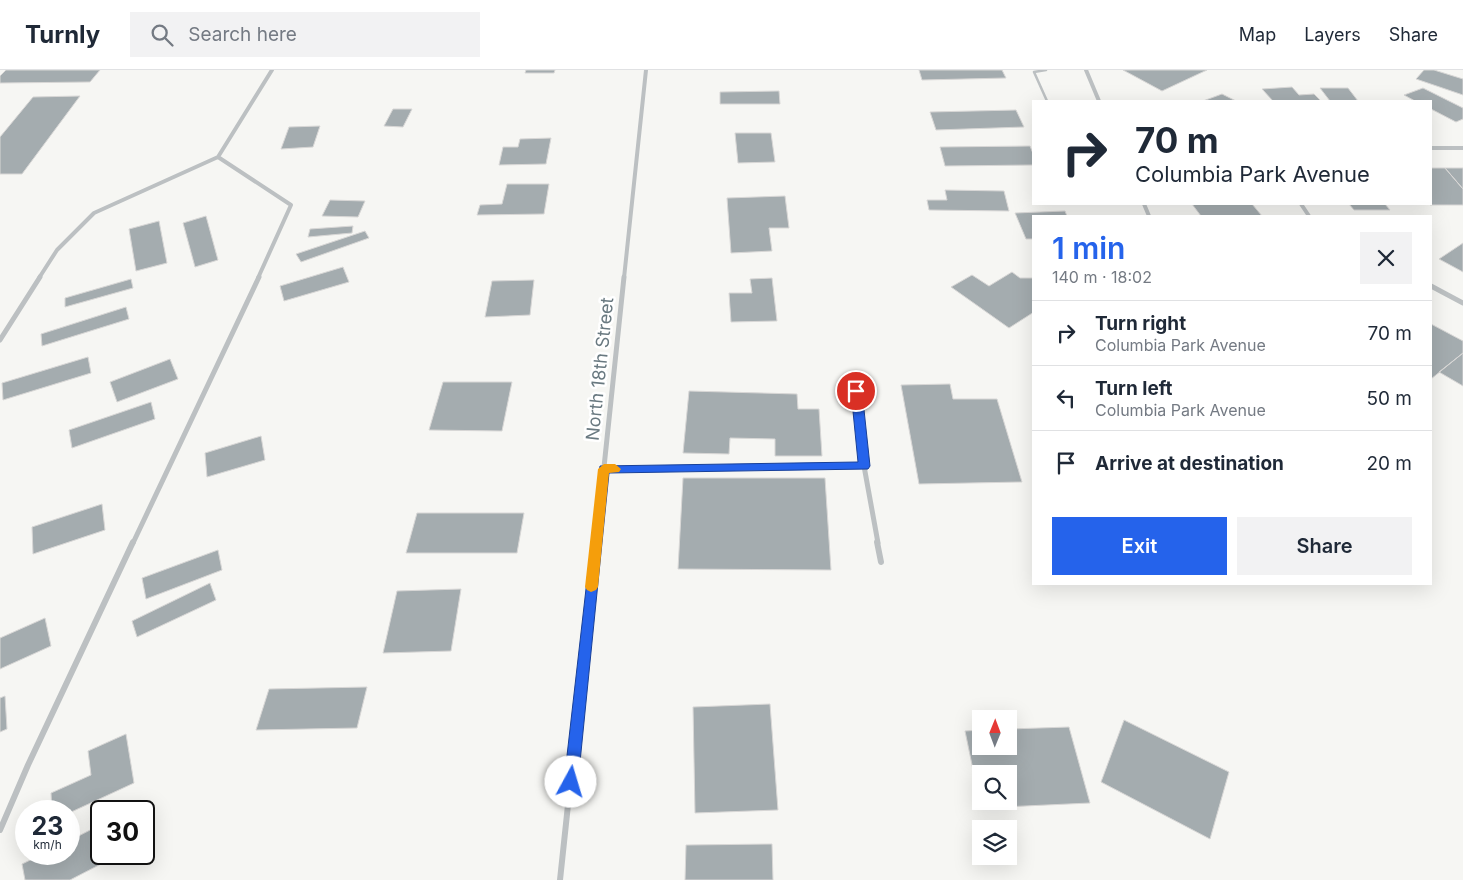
<!DOCTYPE html>
<html lang="en">
<head>
<meta charset="utf-8">
<style>
	body { margin:0; font-family:Inter,sans-serif; background:#f2f2f3; color:#1f2937; height:100vh; display:flex; flex-direction:column; font-size:19px; white-space:nowrap }
	* { box-sizing:border-box; margin:0 }
	p { font-size:16px; color:#747a83 }
	.icon { flex:none; width:28px; height:28px; fill:none; stroke:currentColor; stroke-width:2; stroke-linecap:round; stroke-linejoin:round }
	.map { position:relative; flex:1; overflow:hidden }
	.drawer { position:absolute; left:1032px; top:145px; width:400px; height:370px; display:flex; flex-direction:column; background:#fff; border-radius:0px; box-shadow:0 5px 20px #0002 }
	.drawer>* { flex:none }
	.banner { position:absolute; left:1032px; top:30px; width:400px; height:105px; border-radius:0px; box-shadow:0 5px 20px #0002; background:#fff; color:#1f2937; overflow:hidden }
	.needle { width:32px; rotate:1deg }
	.fabs { position:absolute; left:972px; top:640px; display:grid; gap:10px }
	.fabs a { display:grid; place-items:center; width:45px; height:45px; border-radius:0px; background:#fff; box-shadow:0 5px 20px #0002; font-size:25px }
	.speed { position:absolute; left:15px; top:730px; display:flex; gap:10px; font-size:25px; font-weight:700; text-align:center }
	.speed>* { display:grid; place-content:center; width:65px; height:65px; border-radius:50%; background:#fff; box-shadow:0 5px 20px #0002; line-height:1 }
	.speed small { font-size:12px; font-weight:400 }
	.speed .limit { border:2px solid #111; border-radius:8px; background:#fff; color:#111 }
	.pin { position:absolute; display:grid; place-items:center; width:42px; height:42px; color:#fff; margin:-21px; border:2px solid #fff; border-radius:50%; box-shadow:0 1px 5px #0007 }
	.me { position:absolute; width:55px; margin:-28px; rotate:6deg; stroke-linejoin:round; filter:drop-shadow(0 0 4px #0008) }
	.turn { display:flex; align-items:center; gap:18px; height:105px; padding:0 20px; font-size:22px }
	.turn .icon { width:65px; height:65px; stroke-width:2.5 }
	.turn b { display:block; font-size:35px; line-height:42px }
	.round { display:grid; place-items:center; flex:none; width:52px; height:52px; border-radius:0px; background:#f2f2f3 }
	.overview { display:flex; align-items:center; justify-content:space-between; height:85px; padding:0 20px }
	h1 { font-size:30px; font-weight:600; line-height:38px; color:#2563eb }
	.action { display:flex; gap:10px; margin-top:auto; padding:10px 20px }
	.action a { flex:1; height:58px; border-radius:0px; background:#2563eb; color:#fff; font-size:20px; font-weight:600; line-height:58px; text-align:center }
	.action a+a { background:#f2f2f3; color:#1f2937 }
	ul { padding:0; list-style:none }
	li { display:flex; align-items:center; gap:15px; height:65px; padding:0 20px; border-top:1px solid #e0e1e3 }
	li div { flex:1 }
	li b { display:block; font-size:19px }
	li em { font-style:normal }
	header { display:flex; align-items:center; gap:30px; box-sizing:border-box; height:70px; padding:0 25px; background:#fff; border-bottom:1px solid #e0e1e3 }
	header strong { font-size:24px }
	nav { display:flex; gap:28px; margin-inline-start:auto; font-size:18px }
	.search { width:350px; height:45px; background:#f2f2f3; display:flex; align-items:center; gap:12px; box-sizing:border-box; padding:0 18px; border-radius:0px; color:#747a83; font-size:19px }
	.map>svg:first-child { display:block }
	.building { fill:#a4acaf; stroke:#d8d7d6; fill-rule:evenodd }
	.lines { fill:none; stroke-linecap:round; stroke-linejoin:round }
	.service { stroke:#bcc0c2; stroke-width:2.5 }
	.minor-far2 { stroke:#bcc0c2; stroke-width:4 }
	.minor-far1 { stroke:#bcc0c2; stroke-width:5 }
	.minor { stroke:#bcc0c2; stroke-width:6 }
	.route { fill:#2563eb; stroke:#184099 }
	.slow { fill:#f59e0b }
	.labels { text-anchor:middle; stroke-width:5; stroke-linejoin:round; paint-order:stroke }
	.street-label { font-size:18px; fill:#697980; stroke:#fff }
</style>
</head>
<body>
<header>
<strong>Turnly</strong>
<div class="search"><svg class="icon" aria-label="search" viewBox="0 0 24 24"><circle cx="10" cy="10" r="6"/><path d="M15 15l6 6"/></svg>Search here</div>
<nav><a>Map</a><a>Layers</a><a>Share</a></nav>
</header>
<div class="map">
<svg width="1463" height="810" viewBox="0 0 1463 810">
	<rect width="100%" height="100%" fill="#f6f6f3"/>
	<!-- building -->
	<path class="building" d="M6,0H100L90,12L0,13V6Z
		M526,0H555L554,3H525Z
		M919,0H1002L1006,8L922,10Z
		M1123,0H1207L1162,21Z
		M1424,0H1434L1463,9V25L1416,9Z
		M1292,17L1299,25L1314,24L1321,31H1273L1262,19Z
		M1320,18H1348L1358,31H1330Z
		M1423,18L1463,38V49L1456,52L1431,39V31H1415L1404,25Z
		M779,21L780,34H720V22Z
		M1222,24L1236,31H1203Z
		M80,26L22,104H0V67L33,27Z
		M393,39H412L403,57L384,56Z
		M1016,40L1024,57L936,60L930,42Z
		M320,56L313,77L281,79L289,57Z
		M735,63H771L775,92L738,93Z
		M551,68L546,94L499,95L503,77H518L520,69Z
		M1030,76L1034,86V95L945,96L940,77Z
		M1431,98H1445L1463,119V135H1430Z
		M1445,98H1463V119Z
		M507,114H549L544,144L477,145L480,135L502,134Z
		M945,120L1004,121L1009,141L929,140L927,130H947Z
		M785,126L789,158H769L772,181L731,183L727,128Z
		M330,130L365,131L358,147L322,146Z
		M1192,134H1252L1262,146H1201Z
		M1349,134H1385L1390,140H1354Z
		M1065,141L1067,146H1034V169H1026L1015,143Z
		M206,146L218,190L195,197L183,153Z
		M159,151L167,193L136,201L129,159Z
		M353,156L352,163L308,167L310,159Z
		M365,161L369,168L301,192L296,184Z
		M1463,173V202L1439,189Z
		M343,197L349,212L284,231L280,216Z
		M1012,202L1020,208H1034V242L1009,258L951,217L972,205L989,216Z
		M772,208L777,251L731,252L729,223H752L750,209Z
		M131,209L133,218L65,237V228Z
		M534,210L530,245L485,247L492,211Z
		M126,237L129,249L42,276L41,264Z
		M1431,254L1463,271V283L1431,309Z
		M1463,283V316L1439,302Z
		M88,287L91,303L3,330L2,313Z
		M170,289L178,309L117,332L110,312Z
		M443,312H512L502,361L429,360Z
		M950,314L953,329H997L1022,412L919,414L901,315Z
		M689,321L797,324L798,339H819L822,386H775V369L730,368L729,384L683,383Z
		M151,332L155,349L72,378L69,360Z
		M261,366L265,390L207,407L205,383Z
		M683,408H825L831,500L678,499Z
		M102,434L105,460L33,484L32,457Z
		M417,443H524L517,483H406Z
		M218,480L222,500L146,529L142,508Z
		M210,513L216,530L137,567L132,551Z
		M461,519L451,581L383,583L397,521Z
		M45,548L51,576L0,599V568Z
		M367,617L357,658L256,660L269,619Z
		M5,626L7,659L0,662V628Z
		M770,634L778,740L695,743L693,637Z
		M1124,650L1229,702L1210,769L1101,712Z
		M1069,657L1090,733L981,738L965,661L981,660V676H1009V659ZM981,704H1009V731H981Z
		M126,664L134,713L69,743L52,741L51,723L91,705L88,681Z
		M94,758L101,794L70,810H25L22,794L43,784H69V771Z
		M772,774L773,810H685L686,775Z"/>
	<g class="lines">
		<!-- service -->
		<path class="service" d="M1046,0L1034,2L1047,31"/>
		<!-- minor-far2 -->
		<path class="minor-far2" d="M1086,0L1099,31
			M1431,78H1463
			M218,87L291,135L258,208
			M1144,134L1149,146
			M1301,134L1309,146
			M39,208L57,180L94,143L218,87L272,0
			M624,208L646,0"/>
		<!-- minor-far1 -->
		<path class="minor-far1" d="M1431,216L1463,233
			M0,270L40,207
			M857,321L864,396L878,473
			M604,399L864,396
			M133,473L259,207
			M596,473L624,207"/>
		<!-- minor -->
		<path class="minor" d="M877,472L881,492
			M0,760L28,695L133,472
			M560,810L596,472"/>
	</g>
	<!-- route -->
	<path class="route" d="M856,317L862,321L870,396L868,399L609,403L578,712L576,717L571,719L566,717L564,712L600,396L858,392L851,321Z"/>
	<!-- slow -->
	<path class="slow" d="M604,394H615L621,399L619,402L609,403L598,517L596,520L591,522L587,520L585,517L598,399Z"/>
	<g class="labels">
		<!-- street labels -->
		<g class="street-label">
			<text transform="translate(600 299) rotate(-84)" y="6">North 18th Street</text>
		</g>
	</g>
</svg>
<div class="fabs">
<a><svg class="needle" viewBox="-14 -14 28 28"><path d="M0-13l5 13h-10z" fill="#e53935"/><path d="M0 13l5-13h-10z" fill="#747a83"/></svg></a>
<a><svg class="icon" aria-label="search" viewBox="0 0 24 24"><circle cx="10" cy="10" r="6"/><path d="M15 15l6 6"/></svg></a>
<a><svg class="icon" aria-label="layers" viewBox="0 0 24 24"><path d="M12 4l9 5-9 5-9-5zM3 14l9 5 9-5"/></svg></a>
</div>
<div class="speed"><div>23<small>km/h</small></div><div class="limit">30</div></div>
<div class="pin" style="left:856px;top:321px;background:#d93025"><svg class="icon" aria-label="arrive" viewBox="0 0 24 24"><path d="M6 21V4h12l-3 4 3 4H6"/></svg></div>
<svg class="me" style="left:571px;top:712px" viewBox="-20 -20 40 40"><circle r="19" fill="#fff"/><path d="M0-13L10 11 0 6-10 11z" fill="#2563eb"/></svg>
<div class="banner">
<div class="turn"><svg class="icon" aria-label="right" viewBox="0 0 24 24"><path d="M7 20v-9h11M14 6l5 5-5 5"/></svg><div><b>70 m</b>Columbia Park Avenue</div></div>
</div>
<section class="drawer">
<div class="overview"><div><h1>1 min</h1><p>140 m · 18:02</p></div><a class="round"><svg class="icon" aria-label="close" viewBox="0 0 24 24"><path d="M6 6l12 12M18 6L6 18"/></svg></a></div>
<ul>
<li><svg class="icon" aria-label="right" viewBox="0 0 24 24"><path d="M7 20v-9h11M14 6l5 5-5 5"/></svg><div><b>Turn right</b><p>Columbia Park Avenue</p></div><em>70 m</em></li>
<li><svg class="icon" aria-label="left" viewBox="0 0 24 24"><path d="M17 20v-9H6M10 6l-5 5 5 5"/></svg><div><b>Turn left</b><p>Columbia Park Avenue</p></div><em>50 m</em></li>
<li><svg class="icon" aria-label="arrive" viewBox="0 0 24 24"><path d="M6 21V4h12l-3 4 3 4H6"/></svg><div><b>Arrive at destination</b></div><em>20 m</em></li>
</ul>
<div class="action"><a>Exit</a><a>Share</a></div>
</section>
</div>
</body>
</html>
